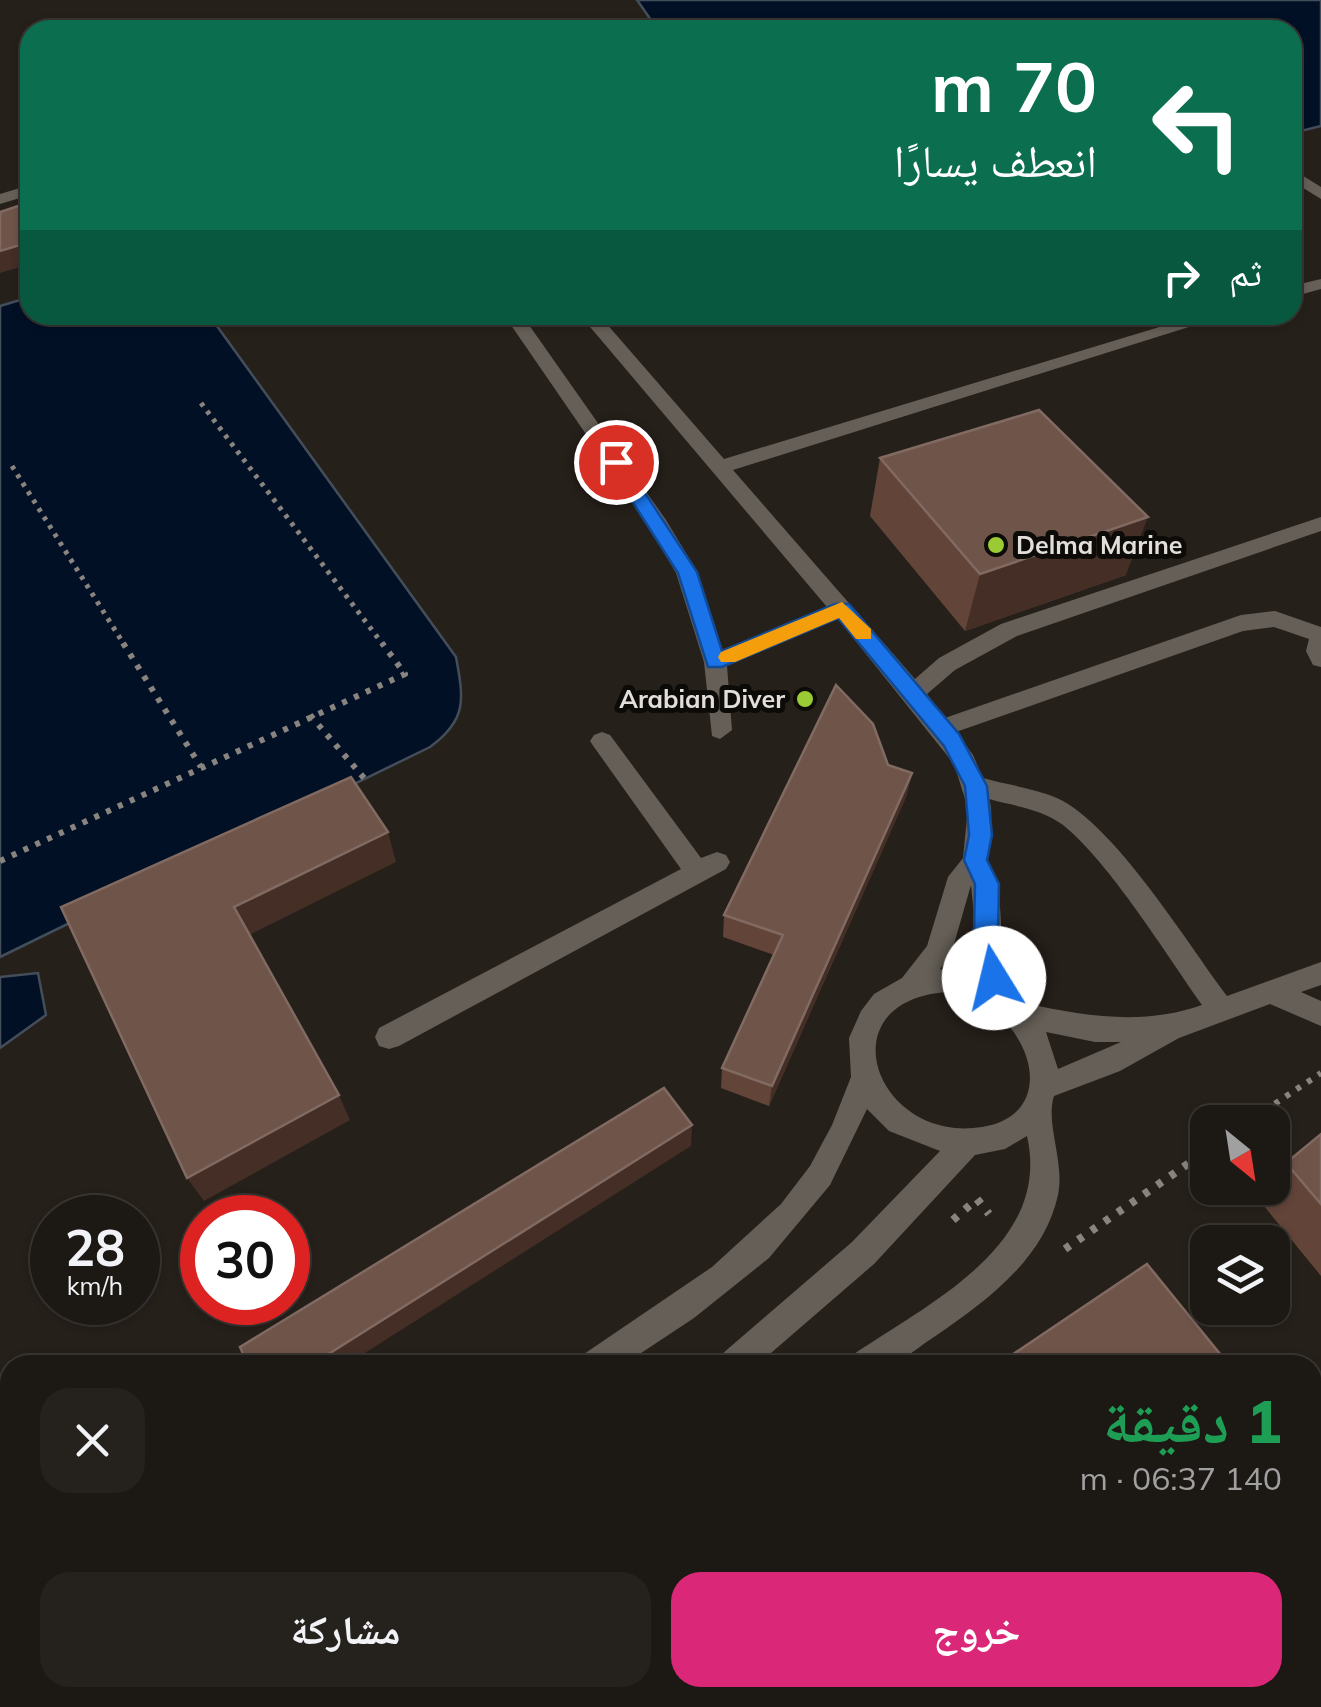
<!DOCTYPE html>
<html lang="ar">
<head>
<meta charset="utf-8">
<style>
	body { margin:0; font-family:Mulish,"Noto Naskh Arabic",sans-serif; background:#25211d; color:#f1f3f6; direction:rtl; height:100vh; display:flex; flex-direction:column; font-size:38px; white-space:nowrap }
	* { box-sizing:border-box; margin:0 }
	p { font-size:32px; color:#a0a0a0 }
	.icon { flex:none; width:55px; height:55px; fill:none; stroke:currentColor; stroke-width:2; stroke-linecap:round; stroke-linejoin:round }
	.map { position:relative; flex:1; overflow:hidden; direction:ltr }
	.panel { position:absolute; left:0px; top:1355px; width:1322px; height:352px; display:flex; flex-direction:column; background:#1c1814; border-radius:30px 30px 0 0; box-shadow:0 2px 8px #0004,0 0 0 2px #3a3734; direction:rtl }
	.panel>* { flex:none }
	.guide { position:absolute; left:20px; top:20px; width:1282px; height:305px; border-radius:30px; box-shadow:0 2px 8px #0004,0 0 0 2px #3a3734; direction:rtl; background:#0b6e4f; color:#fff; overflow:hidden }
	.needle { width:65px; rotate:150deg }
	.controls { position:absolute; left:1190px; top:1105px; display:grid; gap:20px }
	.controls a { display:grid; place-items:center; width:100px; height:100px; border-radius:20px; background:#1c1814; box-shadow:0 2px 8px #0004,0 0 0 2px #3a3734; font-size:50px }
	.speed { position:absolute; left:30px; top:1195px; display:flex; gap:20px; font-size:50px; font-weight:700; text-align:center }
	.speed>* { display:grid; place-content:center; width:130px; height:130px; border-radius:50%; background:#1c1814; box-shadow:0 2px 8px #0004,0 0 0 2px #3a3734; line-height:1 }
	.speed small { font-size:25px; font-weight:400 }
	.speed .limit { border:15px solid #d22; background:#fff; color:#111 }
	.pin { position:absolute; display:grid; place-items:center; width:85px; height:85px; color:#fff; margin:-42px; border:5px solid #fff; border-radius:50%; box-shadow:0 2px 10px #0007 }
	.me { position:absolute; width:110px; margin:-55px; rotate:351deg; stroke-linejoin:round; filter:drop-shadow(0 0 8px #0008) }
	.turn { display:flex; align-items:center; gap:35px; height:210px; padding:0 40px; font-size:45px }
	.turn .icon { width:130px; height:130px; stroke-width:2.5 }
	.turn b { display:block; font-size:70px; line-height:85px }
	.then { display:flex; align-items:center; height:95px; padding:0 40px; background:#0003; gap:20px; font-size:38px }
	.round { display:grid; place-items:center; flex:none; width:105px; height:105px; border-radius:30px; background:#25211d }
	.summary { display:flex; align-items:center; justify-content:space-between; height:170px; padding:0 40px }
	h1 { font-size:60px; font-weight:800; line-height:75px; color:#1e9e55 }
	.cta { display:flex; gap:20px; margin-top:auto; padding:20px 40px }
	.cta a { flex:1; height:115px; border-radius:30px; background:#db2777; color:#fff; font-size:40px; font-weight:800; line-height:115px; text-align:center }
	.cta a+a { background:#25211d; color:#f1f3f6 }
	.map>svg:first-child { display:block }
	.water { fill:#011025; stroke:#444e5b; stroke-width:2.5 }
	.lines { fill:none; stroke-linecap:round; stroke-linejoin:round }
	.path-far2 { stroke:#89847f; stroke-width:5; stroke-dasharray:4 6; stroke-linecap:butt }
	.path-far1 { stroke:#89847f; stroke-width:6; stroke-dasharray:5 8; stroke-linecap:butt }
	.path { stroke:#89847f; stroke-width:8; stroke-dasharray:6 10; stroke-linecap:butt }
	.minor { fill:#655f57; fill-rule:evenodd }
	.wall { fill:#624439 }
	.shaded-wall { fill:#442e25 }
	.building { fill:#6f544a; stroke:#816a61; stroke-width:2.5 }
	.route { fill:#1a73e8; stroke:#114b97; stroke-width:2.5 }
	.slow { fill:#f59e0b }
	.poi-dot { fill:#9acb34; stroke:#0d0b08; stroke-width:4 }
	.labels { text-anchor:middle; stroke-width:10; stroke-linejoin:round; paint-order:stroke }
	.poi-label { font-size:25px; font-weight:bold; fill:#e2deda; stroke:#0d0b08; text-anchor:start }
</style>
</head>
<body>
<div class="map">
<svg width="1321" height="1707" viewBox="0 0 1321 1707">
	<rect width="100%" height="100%" fill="#26201a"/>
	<!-- water -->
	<path class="water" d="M637,0H1321V126L1293,133L1292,30H658Z
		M30,297V315H209L456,657C464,700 467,720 430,747L0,957V306Z
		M38,973L46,1015L0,1048V977Z"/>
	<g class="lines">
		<!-- path-far2 -->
		<path class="path-far2" d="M201,403L384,646
			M12,466L125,646"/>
		<!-- path-far1 -->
		<path class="path-far1" d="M123,643L201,767
			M310,715L364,778
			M0,861L405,674L382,643
			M1264,1111L1321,1073"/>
		<!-- path -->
		<path class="path" d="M1247,1122L1268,1108
			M953,1220L977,1199L989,1214
			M1065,1249L1208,1150
			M365,1707L381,1698"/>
		<!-- minor -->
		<path class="minor" d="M1292,169L1321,187V199L1292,181Z
			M30,185V195L0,204V194Z
			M1321,279V289L1292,297V286Z
			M504,315H522L666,520L698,573L722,650L827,607L580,315H599L724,459L1199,315H1227L733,470L915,679L939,658L1001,624L1321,517V531L1017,636L955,670L927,694L945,718L1241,615L1275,611L1321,627V667L1313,665L1306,651L1309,639L1274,627L1243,631L956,732L973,755L983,778C1007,785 1034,788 1057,798C1115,825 1187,943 1227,996L1321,962V985L1301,992L1321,1001V1026L1270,1004L1179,1038L1120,1071L1054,1096C1045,1124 1065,1161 1058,1195C1044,1260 985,1302 934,1337C921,1345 908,1357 895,1363C883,1369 862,1365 849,1365L854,1354C929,1303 1052,1245 1027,1136L1005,1149L975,1155L874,1264L757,1365H717L722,1354L852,1242L940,1151L889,1131L867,1109L830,1185L769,1258L694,1318L623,1365H579L584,1354L712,1267L781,1204L810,1166L832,1125L851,1077L849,1038L861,1011L874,994L902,978L927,946L948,877L963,858L968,808L954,764L838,619L727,666L732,730L720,739L712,736L704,662L676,573L647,523ZM989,799C1014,806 1042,809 1063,825C1109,862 1166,954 1202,1005C1143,1026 1085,1016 1024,1003C995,968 1005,933 998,891C996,880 990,871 988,861C984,841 996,819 989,799ZM971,885L980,976L940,969L952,951ZM947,992C1024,999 1070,1113 982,1127C876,1144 824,1001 947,992ZM1046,1032L1095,1042H1121L1058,1069Z
			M602,732L610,735L701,858L717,852L726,855L730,862L726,869L399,1046L389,1049L379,1046L375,1037L379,1028L681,869L594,747L590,741L594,735Z
			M63,1698H110L106,1707H59Z
			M233,1698H307L304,1707H229Z"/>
	</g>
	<!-- wall -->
	<path class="wall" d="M880,458L1126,575L965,631L870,516Z
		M888,765L912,773L906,797L769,1106L721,1088L722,1068L774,955L723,937L724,915Z
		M1321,1134V1276L1255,1195L1263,1188H1272V1177L1286,1163Z
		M1147,1698H1312L1321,1707H1152Z"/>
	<!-- shaded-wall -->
	<path class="shaded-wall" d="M30,242V264L0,273V251Z
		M1148,517L1126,575L965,631L980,574Z
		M912,773L906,797L769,1106L772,1086Z
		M388,832L396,862L247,936L234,907Z
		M339,1095L350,1120L204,1201L187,1178Z
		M692,1125L691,1146L346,1365H311Z
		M10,1523V1548L0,1555V1529Z"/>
	<!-- building -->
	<path class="building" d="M30,202V242L0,251V212Z
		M1039,410L1148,517L980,574L880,458Z
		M836,685L873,724L888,765L912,773L772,1086L722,1068L783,935L724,915Z
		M351,777L388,832L234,907L339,1095L187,1178L61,907Z
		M664,1088L692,1125L311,1365H248L240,1347Z
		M1321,1134V1204L1286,1163Z
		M1147,1264L1229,1365H997Z
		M10,1381V1523L0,1529V1387Z
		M1312,1467L1321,1478V1707H1189L1183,1698H1312Z
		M507,1698H690L695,1707H494Z"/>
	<!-- route -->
	<path class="route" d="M609,458H622L697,572L722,651L835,604H849L959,734L987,786L992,835L987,860L999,884L998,934L1006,978L1002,986H985L974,934L975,884L964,860L969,835L965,786L944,746L838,618L722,667H708L678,573L607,462Z"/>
	<!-- slow -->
	<path class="slow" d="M842,602L871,629V639H856L839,618L735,662H721L718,657L721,652Z"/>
	<!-- markers -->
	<g class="poi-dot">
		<circle cx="996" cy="545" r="10"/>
		<circle cx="805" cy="699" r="10"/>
	</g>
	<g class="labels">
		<!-- poi labels -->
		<g class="poi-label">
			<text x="1016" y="554">Delma Marine</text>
			<text x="785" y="708" text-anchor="end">Arabian Diver</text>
		</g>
	</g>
</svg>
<div class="controls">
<a><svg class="needle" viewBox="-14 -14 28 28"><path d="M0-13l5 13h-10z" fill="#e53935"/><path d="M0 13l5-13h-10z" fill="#a0a0a0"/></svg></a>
<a><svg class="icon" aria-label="layers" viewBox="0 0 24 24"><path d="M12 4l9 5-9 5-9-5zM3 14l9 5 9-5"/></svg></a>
</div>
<div class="speed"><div>28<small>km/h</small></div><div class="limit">30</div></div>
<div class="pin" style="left:616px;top:462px;background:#d93025"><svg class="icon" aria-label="arrive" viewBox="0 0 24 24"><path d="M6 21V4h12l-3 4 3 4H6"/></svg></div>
<svg class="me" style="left:994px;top:978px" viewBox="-20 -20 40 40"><circle r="19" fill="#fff"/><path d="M0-13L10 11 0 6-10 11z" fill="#1a73e8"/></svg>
<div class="guide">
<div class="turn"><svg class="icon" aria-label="left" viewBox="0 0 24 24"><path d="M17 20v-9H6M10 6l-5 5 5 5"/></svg><div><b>70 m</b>انعطف يسارًا</div></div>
<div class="then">ثم<svg class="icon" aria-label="right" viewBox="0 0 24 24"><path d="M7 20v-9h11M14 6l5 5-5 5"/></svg></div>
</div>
<section class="panel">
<div class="summary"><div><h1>1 دقيقة</h1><p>140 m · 06:37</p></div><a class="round"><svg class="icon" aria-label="close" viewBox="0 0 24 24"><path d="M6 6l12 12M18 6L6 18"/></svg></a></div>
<div class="cta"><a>خروج</a><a>مشاركة</a></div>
</section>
</div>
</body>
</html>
